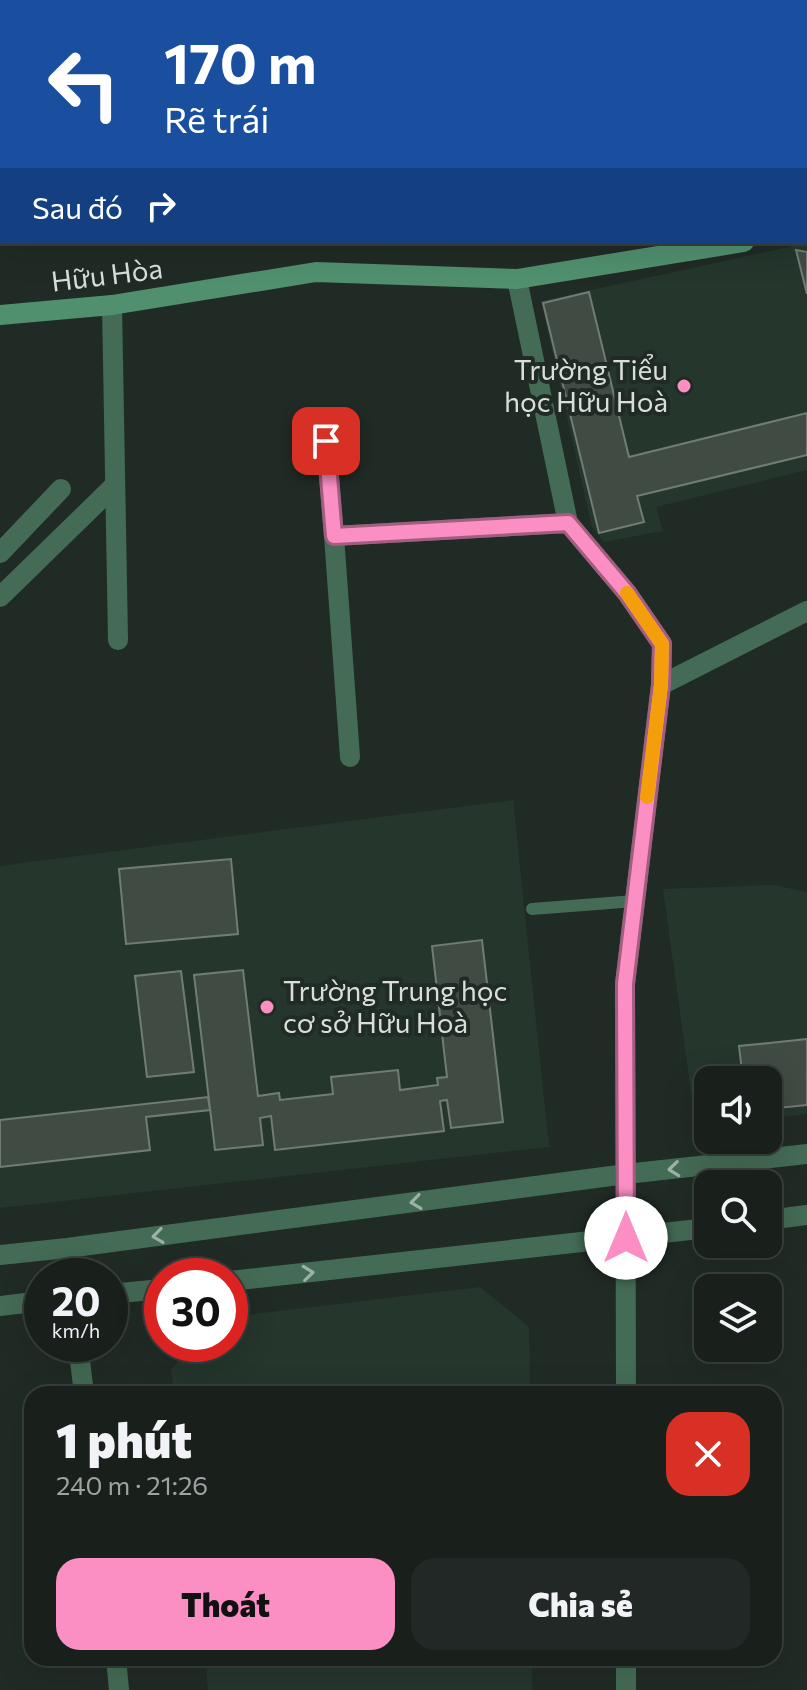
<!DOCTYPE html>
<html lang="vi">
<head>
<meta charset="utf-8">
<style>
	body { margin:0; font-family:Commissioner,sans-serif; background:#222825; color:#f1f3f6; height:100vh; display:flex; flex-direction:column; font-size:30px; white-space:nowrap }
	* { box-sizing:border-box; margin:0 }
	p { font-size:26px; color:#9fa3a3 }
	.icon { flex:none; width:44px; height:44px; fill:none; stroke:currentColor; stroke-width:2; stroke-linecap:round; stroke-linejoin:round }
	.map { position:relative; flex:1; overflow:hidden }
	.sheet { position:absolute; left:24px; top:1386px; width:758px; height:280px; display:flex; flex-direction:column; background:#19201c; border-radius:24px; box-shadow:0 8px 32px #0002,0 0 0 2px #373e3b }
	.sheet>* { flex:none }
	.top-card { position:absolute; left:0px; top:0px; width:808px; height:244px; box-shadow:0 8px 32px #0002,0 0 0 2px #373e3b; background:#1a4fa0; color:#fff; overflow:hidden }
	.controls { position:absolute; left:694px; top:1066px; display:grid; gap:16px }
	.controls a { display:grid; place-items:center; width:88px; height:88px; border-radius:16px; background:#19201c; box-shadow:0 8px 32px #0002,0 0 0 2px #373e3b; font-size:40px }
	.speed { position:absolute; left:24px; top:1258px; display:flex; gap:16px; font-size:40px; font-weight:700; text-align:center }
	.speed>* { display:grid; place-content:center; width:104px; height:104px; border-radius:50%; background:#19201c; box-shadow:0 8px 32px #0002,0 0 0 2px #373e3b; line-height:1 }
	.speed small { font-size:20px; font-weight:400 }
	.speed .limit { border:12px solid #d22; background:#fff; color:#111 }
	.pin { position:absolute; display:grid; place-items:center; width:68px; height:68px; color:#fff; margin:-34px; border-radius:16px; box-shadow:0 4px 12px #0006 }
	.me { position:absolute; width:88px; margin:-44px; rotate:0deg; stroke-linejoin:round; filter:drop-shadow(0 0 6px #0008) }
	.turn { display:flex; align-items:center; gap:28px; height:168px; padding:0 32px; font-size:36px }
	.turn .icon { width:104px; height:104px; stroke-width:2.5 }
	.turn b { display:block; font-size:56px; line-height:68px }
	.then { display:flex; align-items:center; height:76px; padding:0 32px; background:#0003; gap:16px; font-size:30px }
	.round { display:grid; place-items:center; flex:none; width:84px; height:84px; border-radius:24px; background:#222825 }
	.head { display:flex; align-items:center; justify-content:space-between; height:136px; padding:0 32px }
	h1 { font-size:48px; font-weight:800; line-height:60px }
	.action { display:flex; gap:16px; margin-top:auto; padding:16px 32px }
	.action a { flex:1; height:92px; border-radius:24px; background:#fb8fc4; color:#111; font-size:32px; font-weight:800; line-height:92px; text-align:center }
	.action a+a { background:#222825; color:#f1f3f6 }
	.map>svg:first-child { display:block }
	.built { fill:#25362d }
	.building { fill:#404b44; stroke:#707c75; stroke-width:2 }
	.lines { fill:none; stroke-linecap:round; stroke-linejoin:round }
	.lane { stroke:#446b56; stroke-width:12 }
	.street { stroke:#446b56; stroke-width:20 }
	.secondary { stroke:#50906f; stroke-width:20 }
	.oneway { stroke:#9db1a6 }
	.route-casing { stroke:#a35d7f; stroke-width:20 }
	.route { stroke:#fb8fc4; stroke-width:14 }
	.slow { stroke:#f59e0b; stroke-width:14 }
	.poi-dot { fill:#fb8fc4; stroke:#212b25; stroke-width:3 }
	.labels { text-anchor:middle; stroke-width:8; stroke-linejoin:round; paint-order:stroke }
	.street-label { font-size:28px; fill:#d8dfdb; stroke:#212b25 }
	.poi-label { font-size:28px; fill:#d8dfdb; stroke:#212b25; text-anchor:end }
</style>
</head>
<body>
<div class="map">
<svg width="807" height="1690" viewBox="0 0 807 1690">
	<rect width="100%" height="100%" fill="#212b25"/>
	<!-- built -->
	<path class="built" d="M807,243V470L656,507L663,531L604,542L592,527L541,301Z
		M513,800L549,1147L0,1208V866Z
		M773,885L807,892V1114L768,1118V1080H708V1112L693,1106L663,889Z
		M480,1287L529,1327L530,1394H174L171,1369L193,1344H230V1317Z
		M205,1658H532V1690H208Z"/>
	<!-- building -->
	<path class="building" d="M796,250L807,252V294Z
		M589,292L629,457L807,413V455L637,496L644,522L599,533L543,303Z
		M231,859L238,934L126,944L119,869Z
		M482,940L503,1122L451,1128L447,1100L440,1101L444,1131L275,1150L271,1116L260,1118L263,1145L215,1150L194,975L243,970L258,1096L279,1093L280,1100L333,1094L331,1077L398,1070L400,1090L438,1085L437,1078L447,1077L432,946Z
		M181,971L194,1072L147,1077L135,976Z
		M807,1039V1105L768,1109V1080H743L739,1046Z
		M208,1097L210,1110L146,1117L150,1150L0,1167V1120Z"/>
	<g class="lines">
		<!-- lane -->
		<path class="lane" d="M532,909L635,901"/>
		<!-- street -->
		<path class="street" d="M517,279L568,523L627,593L662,644L661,685L625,984L626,1394
			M112,305L118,640
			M326,441L334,536
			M0,553L61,489
			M0,597L115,485
			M661,685L807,611
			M350,757L334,536L568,523
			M768,1220L807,1215
			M67,1248L70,1276
			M0,1255L67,1248L626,1174L807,1154
			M230,1281L708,1228
			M110,1294L162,1289
			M0,1306L42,1301
			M78,1344L84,1394
			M116,1658L119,1690
			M626,1690V1658"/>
		<!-- secondary -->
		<path class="secondary" d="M806,234H807
			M0,315L112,305L316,272L517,279L744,242"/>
	</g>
	<!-- one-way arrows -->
	<defs><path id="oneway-chevron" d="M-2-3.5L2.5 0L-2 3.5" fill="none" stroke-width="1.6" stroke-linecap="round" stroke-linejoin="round" transform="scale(2)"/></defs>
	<g class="oneway">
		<use href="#oneway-chevron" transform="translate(674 1169) rotate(174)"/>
		<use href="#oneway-chevron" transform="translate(416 1202) rotate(172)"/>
		<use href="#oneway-chevron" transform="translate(158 1236) rotate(172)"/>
		<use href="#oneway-chevron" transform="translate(308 1273) rotate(-6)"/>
	</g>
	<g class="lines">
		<!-- route casing -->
		<g class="route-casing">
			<path id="route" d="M326,441L334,536L568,523L627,593L662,644L661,685L625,984L626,1238"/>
		</g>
		<!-- route -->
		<use href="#route" class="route"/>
		<!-- slow -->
		<path class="slow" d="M627,593L662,644L661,685L647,797"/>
	</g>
	<!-- markers -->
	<g class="poi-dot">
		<circle cx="684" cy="386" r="8"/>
		<circle cx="267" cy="1007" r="8"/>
	</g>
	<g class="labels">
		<!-- street labels -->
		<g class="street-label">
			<text transform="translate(107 275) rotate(-7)" y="10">Hữu Hòa</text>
		</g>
		<!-- poi labels -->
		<g class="poi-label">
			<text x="668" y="380">Trường Tiểu<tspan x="668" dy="32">học Hữu Hoà</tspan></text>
			<text x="283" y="1001" text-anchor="start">Trường Trung học<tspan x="283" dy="32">cơ sở Hữu Hoà</tspan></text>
		</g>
	</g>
</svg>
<div class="controls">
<a><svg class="icon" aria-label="sound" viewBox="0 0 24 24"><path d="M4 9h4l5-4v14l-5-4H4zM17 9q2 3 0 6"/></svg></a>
<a><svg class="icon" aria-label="search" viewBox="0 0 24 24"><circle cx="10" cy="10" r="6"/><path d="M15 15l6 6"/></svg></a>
<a><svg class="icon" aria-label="layers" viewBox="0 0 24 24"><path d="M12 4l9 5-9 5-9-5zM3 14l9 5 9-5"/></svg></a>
</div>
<div class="speed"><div>20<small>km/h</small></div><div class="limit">30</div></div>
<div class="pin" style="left:326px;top:441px;background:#d93025"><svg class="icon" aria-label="arrive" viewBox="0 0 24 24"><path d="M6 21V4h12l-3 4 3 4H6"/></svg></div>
<svg class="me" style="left:626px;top:1238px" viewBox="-20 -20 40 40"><circle r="19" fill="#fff"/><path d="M0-13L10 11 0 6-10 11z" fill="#fb8fc4"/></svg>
<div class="top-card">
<div class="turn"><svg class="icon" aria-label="left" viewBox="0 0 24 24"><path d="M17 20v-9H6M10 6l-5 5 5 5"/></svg><div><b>170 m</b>Rẽ trái</div></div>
<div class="then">Sau đó<svg class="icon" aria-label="right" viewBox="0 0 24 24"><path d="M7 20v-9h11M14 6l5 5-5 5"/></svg></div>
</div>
<section class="sheet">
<div class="head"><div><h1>1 phút</h1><p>240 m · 21:26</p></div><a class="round" style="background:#d93025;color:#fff"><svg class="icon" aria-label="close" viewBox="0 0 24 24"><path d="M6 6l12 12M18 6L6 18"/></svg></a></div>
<div class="action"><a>Thoát</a><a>Chia sẻ</a></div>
</section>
</div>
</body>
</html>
